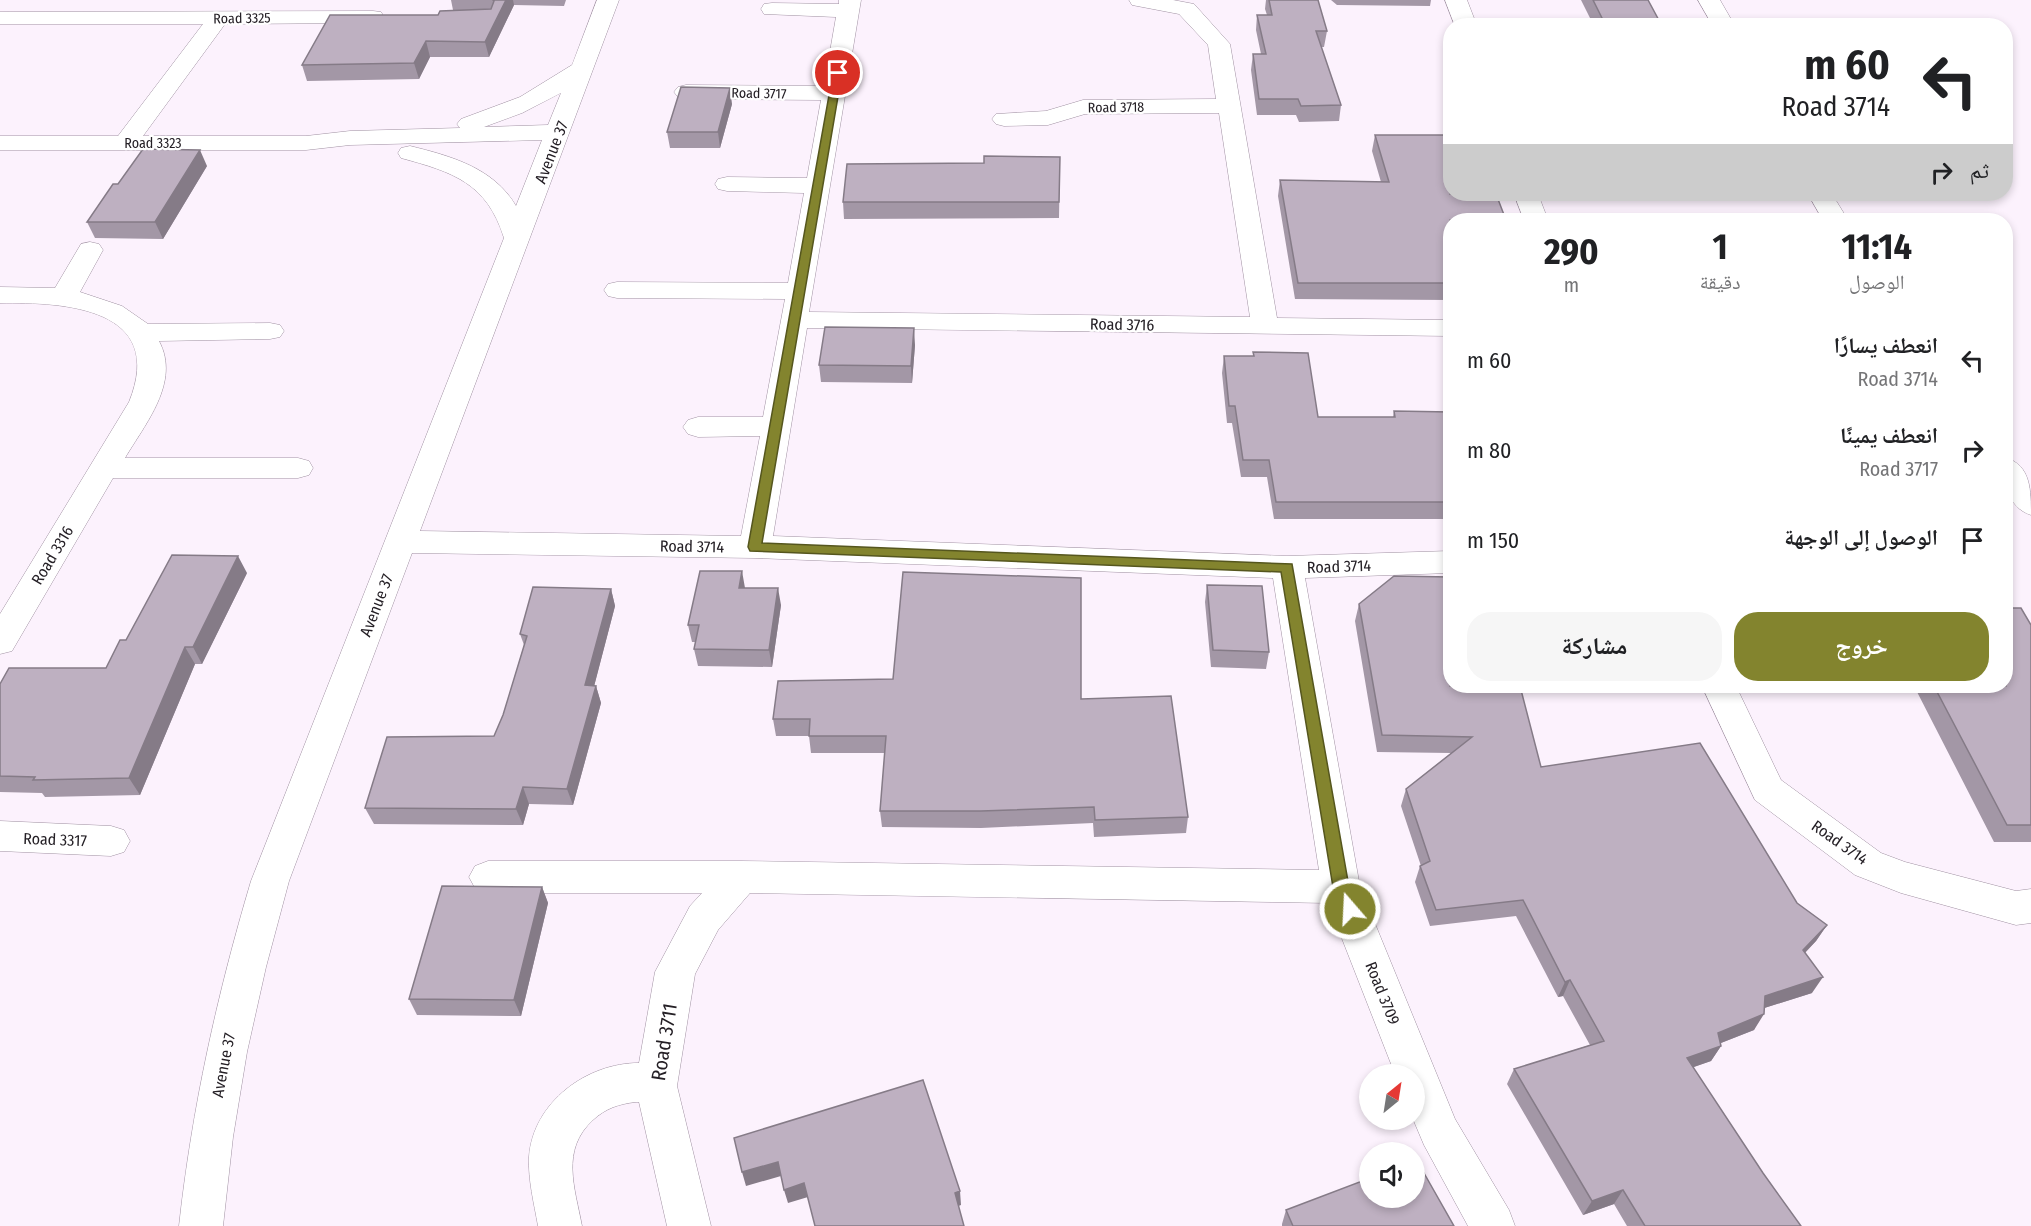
<!DOCTYPE html>
<html lang="ar">
<head>
<meta charset="utf-8">
<style>
	body { margin:0; font-family:"Fira Sans Condensed","Noto Naskh Arabic",sans-serif; background:#f6f6f6; color:#202124; direction:rtl; height:100vh; display:flex; flex-direction:column; font-size:22px; white-space:nowrap }
	* { box-sizing:border-box; margin:0 }
	p { font-size:20px; color:#757577 }
	.icon { flex:none; width:33px; height:33px; fill:none; stroke:currentColor; stroke-width:2; stroke-linecap:round; stroke-linejoin:round }
	.map { position:relative; flex:1; overflow:hidden; direction:ltr }
	.side { position:absolute; left:1443px; top:213px; width:570px; height:480px; display:flex; flex-direction:column; background:#fff; border-radius:24px; box-shadow:0 3px 9px #0003; direction:rtl }
	.side>* { flex:none }
	.guide { position:absolute; left:1443px; top:18px; width:570px; height:183px; border-radius:24px; box-shadow:0 3px 9px #0003; direction:rtl; background:#fff; color:#202124; overflow:hidden }
	.needle { width:39px; rotate:30deg }
	.buttons { position:absolute; left:1359px; top:1064px; display:grid; gap:12px }
	.buttons a { display:grid; place-items:center; width:66px; height:66px; border-radius:50%; background:#fff; box-shadow:0 3px 9px #0003; font-size:30px }
	.pin { position:absolute; display:grid; place-items:center; width:51px; height:51px; color:#fff; margin:-26px; border:3px solid #fff; border-radius:50%; box-shadow:0 2px 6px #0007 }
	.me { position:absolute; width:66px; margin:-33px; rotate:341deg; stroke-linejoin:round; filter:drop-shadow(0 0 4px #0008) }
	.turn { display:flex; align-items:center; gap:21px; height:126px; padding:0 24px; font-size:27px }
	.turn .icon { width:78px; height:78px; stroke-width:2.5 }
	.turn b { display:block; font-size:42px; line-height:51px }
	.then { display:flex; align-items:center; height:57px; padding:0 24px; background:#0003; gap:12px; font-size:22px }
	.eta { display:flex; justify-content:space-evenly; align-items:center; height:102px; text-align:center }
	.eta b { font-size:36px; font-weight:700; line-height:42px }
	.button { display:flex; gap:12px; margin-top:auto; padding:12px 24px }
	.button a { flex:1; height:69px; border-radius:24px; background:#83842e; color:#fff; font-size:24px; font-weight:700; line-height:69px; text-align:center }
	.button a+a { background:#f6f6f6; color:#202124 }
	ul { padding:0; list-style:none }
	li { display:flex; align-items:center; gap:18px; height:90px; padding:0 24px }
	li div { flex:1 }
	li b { display:block; font-size:22px }
	li em { font-style:normal }
	.map>svg:first-child { display:block }
	.lines { fill:none; stroke-linecap:round; stroke-linejoin:round }
	.street-casing { stroke:#a091a2; stroke-width:1 }
	.street { fill:#fff; fill-rule:evenodd }
	.wall { fill:#a397a6 }
	.shaded-wall { fill:#857b87 }
	.building { fill:#beb0c1; stroke:#857b87; stroke-width:1.5 }
	.route { fill:#83842e; stroke:#55561e; stroke-width:1.5 }
	.labels { text-anchor:middle; stroke-width:4.5; stroke-linejoin:round; paint-order:stroke }
	.far-street-label { font-size:14px; fill:#252026; stroke:#fff }
	.street-label { font-size:16px; fill:#252026; stroke:#fff }
	.near-street-label { font-size:20px; fill:#252026; stroke:#fff }
</style>
</head>
<body>
<div class="map">
<svg width="2031" height="1226" viewBox="0 0 2031 1226">
	<rect width="100%" height="100%" fill="#fcf2fd"/>
	<g class="lines">
		<!-- street casing -->
		<g class="street-casing">
			<path id="street" d="M597,0H619L420,531L741,536L760,436L698,437L688,434L683,427L688,420L698,417H763L785,299L617,298L608,296L604,290L608,284L617,282L788,283L804,193L727,191L718,189L715,184L718,179L727,177L807,178L821,100L686,99L678,97L674,92L678,87L686,85L824,86L836,17L764,14L761,9L764,4L772,3L839,4V0H861L809,312L1250,317L1219,113L1085,114L1048,125L1004,126L996,124L992,119L996,114L1046,111L1083,100L1216,99L1208,45L1179,14L1132,5L1129,0H1173L1194,4L1230,44L1277,318L1450,320V336L807,328L773,536L1287,556L1450,551V573L1305,578L1360,887L1455,1119L1509,1210L1515,1226H1468L1424,1145L1413,1119L1414,1074H1395L1328,903L750,893L718,930L695,974L677,1086L711,1226H667L639,1102H636C619,1104 606,1108 593,1120C560,1150 575,1188 582,1226H538C534,1203 528,1180 529,1157C533,1102 587,1063 639,1063L655,972L690,906L702,893H488L475,888L469,877L475,866L488,861H741L1319,870L1273,578L755,558L412,553L289,881L266,967L247,1052L233,1137L223,1226H179C192,1108 217,995 251,881L504,238C487,183 453,172 401,158L398,153L401,148L410,146C451,156 494,168 516,206L542,140L350,145L306,150H0V136H118L203,24H0V12L373,11L381,12L384,17L381,22L373,23L225,24L143,136H306L350,131L460,128L457,124L461,119L520,97L572,65ZM561,93L548,125L484,127L522,113Z
				M1445,0H1467L1477,26H1455Z
				M1698,0H1720L1735,26H1713Z
				M1514,194H1538L1548,220H1524Z
				M1808,194H1832L1848,220H1823Z
				M90,242L99,244L103,250L80,292L122,306L148,324L270,323L280,325L284,331L280,337L270,339L159,341C181,382 145,424 125,458H298L309,461L313,468L309,475L298,478H113L12,651L0,654V614L129,402C167,308 65,302 0,303V287L55,288L81,244Z
				M2006,458C2031,465 2031,491 2031,515C2006,507 2004,480 2006,458Z
				M1702,686H1736L1781,780L1881,853L1905,862L2016,891L2031,889V923L2016,925L1901,893L1855,875L1755,800Z
				M0,821L111,826L124,830L130,841L124,852L111,856L0,851Z"/>
		</g>
		<!-- street -->
		<use href="#street" class="street"/>
	</g>
	<!-- wall -->
	<path class="wall" d="M451,0H566L564,6L514,5L489,57H430L419,79L307,81L302,65L453,10Z
		M1266,0H1318L1327,31L1324,47H1321L1341,105L1339,121L1299,122L1296,115H1257L1251,70L1253,54H1261L1256,30L1257,15H1267L1265,9Z
		M1331,0H1431L1430,6L1337,5Z
		M1581,0H1648L1662,26H1594Z
		M732,104L720,148H670L667,132Z
		M1375,135L1450,220V300L1295,299L1278,196L1280,180L1381,182L1372,151Z
		M1060,157L1059,218L844,219L843,202L984,163Z
		M207,166L163,239L95,238L87,222L118,184Z
		M915,345L912,383L821,382L819,365Z
		M1253,352L1318,417H1393L1394,411L1450,412V519H1274L1267,477H1241L1232,423H1227L1222,373L1224,356H1253Z
		M247,573L202,664H195L140,795L45,797L42,793L0,792V684L106,668L126,640Z
		M1207,585L1269,652L1266,669L1211,667L1205,602Z
		M745,588L781,605L772,667L698,666L694,649L696,642H692L688,625Z
		M611,589L615,606L594,686H596L601,703L573,805L529,804L523,825L374,824L365,808L494,736L503,715L524,645L520,634Z
		M1359,604L1541,767L1797,903L1827,925L1816,941L1805,953L1812,993L1764,1008L1754,1030L1721,1043V1046L1711,1061L1693,1067L1763,1173L1801,1226H1627L1614,1204L1583,1215L1507,1084L1514,1069L1590,1045L1563,996L1558,997L1516,916L1430,926L1415,882L1420,866H1421L1401,806L1406,789L1451,753L1377,752L1355,621Z
		M2031,625V842H1994L1914,686H2006Z
		M1081,699L1188,817L1186,833L1094,837L1093,823L981,828L882,827L880,811L885,753H811L809,736H776L773,719Z
		M542,887L548,903L521,1016L417,1015L409,999Z
		M1286,1210L1454,1226H1282V1224Z"/>
	<!-- shaded-wall -->
	<path class="shaded-wall" d="M506,0H513L514,5L489,57L485,42Z
		M426,41L430,57L419,79L414,63Z
		M730,88L732,104L720,148L718,132Z
		M200,150L207,166L163,239L155,222Z
		M914,328L915,345L912,383L911,366Z
		M238,556L247,573L202,664L193,647Z
		M742,571L745,588H739Z
		M778,588L781,605L772,667L769,650Z
		M611,589L615,606L590,702L585,685Z
		M185,647L195,664L140,795L129,778Z
		M596,686L601,703L573,805L567,789Z
		M523,787L529,804L523,825L516,809Z
		M542,887L548,903L521,1016L514,1000Z
		M1827,925L1816,941L1792,966L1803,950Z
		M1823,977L1812,993L1755,1011L1765,996Z
		M1570,980L1563,996L1558,997L1565,982Z
		M1764,1014L1754,1030L1708,1048L1718,1033Z
		M1721,1046L1711,1061L1677,1073L1687,1058Z
		M778,1162L781,1176L746,1186L742,1172Z
		M804,1183L808,1197L788,1203L784,1190Z
		M1623,1190L1614,1204L1583,1215L1592,1201Z
		M960,1191L961,1205L956,1207L955,1193Z"/>
	<!-- building -->
	<path class="building" d="M493,0H506L485,42L426,41L414,63L302,65L330,15H438L440,11L491,9L494,1Z
		M1269,0H1318L1327,31H1316L1341,105L1301,106L1298,99H1259L1253,54H1266L1257,15H1272Z
		M1593,0H1648L1662,26H1606Z
		M681,87L730,88L718,132H667Z
		M1375,135H1450V194H1496L1506,220H1450V283H1298L1280,180L1389,182Z
		M143,149L200,150L155,222H87L113,184H118Z
		M984,156L1060,157L1059,202H843L847,164L984,163Z
		M825,327L914,328L911,366L819,365Z
		M1253,352L1308,353L1318,417H1395L1394,411L1450,412V502H1276L1269,460H1243L1235,406H1229L1224,356H1254Z
		M172,555L238,556L193,647H185L129,778L33,780L35,777L0,776V684L9,668H106L120,640H126Z
		M700,571H742L739,588H778L769,650L694,649L699,625H688Z
		M903,572L1081,578V699L1171,696L1188,817L1095,820L1094,807L981,811H880L886,736H809L810,719H773L778,681L893,679Z
		M1394,576L1450,577V686H1520L1541,767L1700,743L1797,903L1827,925L1803,950L1823,977L1765,996L1764,1014L1718,1033L1721,1046L1687,1058L1763,1173L1801,1226H1645L1623,1190L1592,1201L1514,1069L1604,1041L1570,980L1565,982L1523,900L1436,910L1420,866L1430,861L1406,789L1472,737L1382,735L1359,604Z
		M1207,585L1262,586L1269,652L1213,650Z
		M533,587L611,589L585,685L596,686L567,789L523,787L516,809L365,808L387,737L494,736L503,715L527,636L520,634Z
		M2006,608H2021L2031,625V825H2007L1934,686H2006Z
		M442,886L542,887L514,1000L409,999Z
		M923,1080L960,1191L955,1193L964,1226H815L804,1183L784,1190L778,1162L742,1172L734,1138Z
		M1416,1159L1454,1226H1293L1286,1210L1370,1178V1197H1414V1160Z"/>
	<!-- route -->
	<path class="route" d="M838,70L842,73L762,543L1292,564L1349,887L1358,909L1355,914L1350,916L1344,914L1333,887L1281,572L750,551L748,547L833,73Z"/>
	<g class="labels">
		<!-- far-street labels -->
		<g class="far-street-label">
			<text transform="translate(242 18) rotate(-1)" y="5">Road 3325</text>
			<text transform="translate(759 93) rotate(1)" y="5">Road 3717</text>
			<text transform="translate(1116 107) rotate(-1)" y="5">Road 3718</text>
			<text x="153" y="148">Road 3323</text>
		</g>
		<!-- street labels -->
		<g class="street-label">
			<text transform="translate(551 152) rotate(-69)" y="6">Avenue 37</text>
			<text transform="translate(1122 324) rotate(1)" y="6">Road 3716</text>
			<text transform="translate(692 546) rotate(1)" y="6">Road 3714</text>
			<text transform="translate(52 555) rotate(-59)" y="6">Road 3316</text>
			<text transform="translate(1339 566) rotate(-2)" y="6">Road 3714</text>
			<text transform="translate(376 605) rotate(-69)" y="6">Avenue 37</text>
			<text transform="translate(55 839) rotate(2)" y="6">Road 3317</text>
			<text transform="translate(1840 842) rotate(35)" y="6">Road 3714</text>
			<text transform="translate(1383 993) rotate(68)" y="6">Road 3709</text>
			<text transform="translate(223 1065) rotate(-79)" y="6">Avenue 37</text>
		</g>
		<!-- near-street labels -->
		<g class="near-street-label">
			<text transform="translate(664 1042) rotate(-81)" y="7">Road 3711</text>
		</g>
	</g>
</svg>
<div class="buttons">
<a><svg class="needle" viewBox="-14 -14 28 28"><path d="M0-13l5 13h-10z" fill="#e53935"/><path d="M0 13l5-13h-10z" fill="#757577"/></svg></a>
<a><svg class="icon" aria-label="sound" viewBox="0 0 24 24"><path d="M4 9h4l5-4v14l-5-4H4zM17 9q2 3 0 6"/></svg></a>
</div>
<div class="pin" style="left:838px;top:73px;background:#d93025"><svg class="icon" aria-label="arrive" viewBox="0 0 24 24"><path d="M6 21V4h12l-3 4 3 4H6"/></svg></div>
<svg class="me" style="left:1350px;top:909px" viewBox="-20 -20 40 40"><circle r="17" fill="#83842e" stroke="#fff" stroke-width="3"/><path d="M0-11L8 9 0 5-8 9z" fill="#fff"/></svg>
<div class="guide">
<div class="turn"><svg class="icon" aria-label="left" viewBox="0 0 24 24"><path d="M17 20v-9H6M10 6l-5 5 5 5"/></svg><div><b>60 m</b>Road 3714</div></div>
<div class="then">ثم<svg class="icon" aria-label="right" viewBox="0 0 24 24"><path d="M7 20v-9h11M14 6l5 5-5 5"/></svg></div>
</div>
<section class="side">
<div class="eta">
<div><b>11:14</b><p>الوصول</p></div>
<div><b>1</b><p>دقيقة</p></div>
<div><b>290</b><p>m</p></div>
</div>
<ul>
<li><svg class="icon" aria-label="left" viewBox="0 0 24 24"><path d="M17 20v-9H6M10 6l-5 5 5 5"/></svg><div><b>انعطف يسارًا</b><p>Road 3714</p></div><em>60 m</em></li>
<li><svg class="icon" aria-label="right" viewBox="0 0 24 24"><path d="M7 20v-9h11M14 6l5 5-5 5"/></svg><div><b>انعطف يمينًا</b><p>Road 3717</p></div><em>80 m</em></li>
<li><svg class="icon" aria-label="arrive" viewBox="0 0 24 24"><path d="M6 21V4h12l-3 4 3 4H6"/></svg><div><b>الوصول إلى الوجهة</b></div><em>150 m</em></li>
</ul>
<div class="button"><a>خروج</a><a>مشاركة</a></div>
</section>
</div>
</body>
</html>
